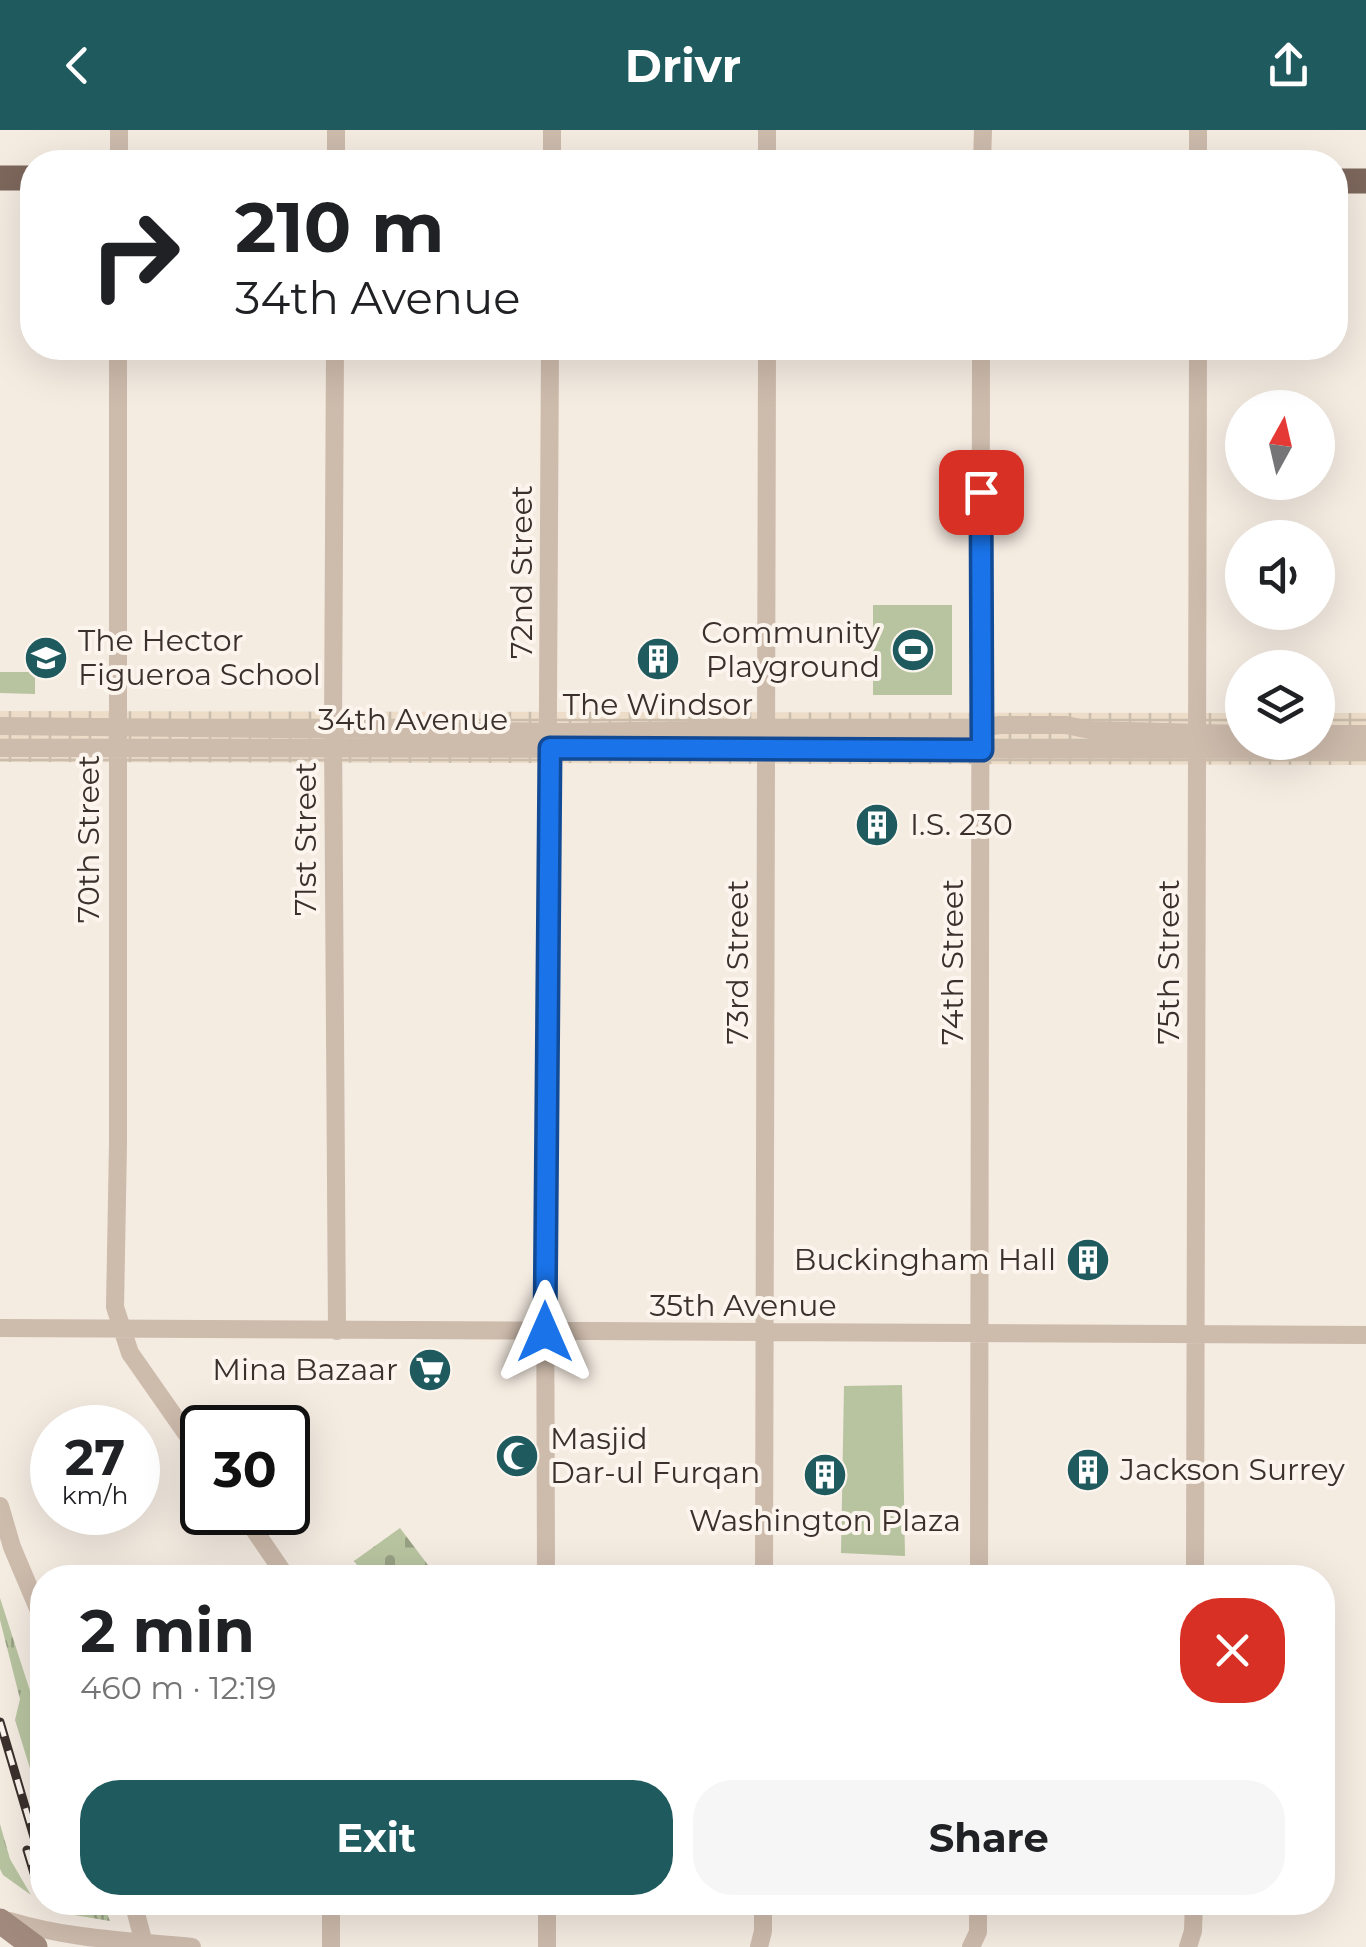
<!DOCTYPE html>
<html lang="en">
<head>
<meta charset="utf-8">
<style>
	body { margin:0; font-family:Montserrat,sans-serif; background:#f6f6f6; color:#202124; height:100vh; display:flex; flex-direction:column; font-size:38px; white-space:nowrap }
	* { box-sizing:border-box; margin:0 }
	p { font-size:32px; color:#757577 }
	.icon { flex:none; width:55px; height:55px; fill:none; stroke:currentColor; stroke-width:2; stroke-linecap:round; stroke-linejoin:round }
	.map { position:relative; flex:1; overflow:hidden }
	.panel { position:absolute; left:30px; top:1435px; width:1305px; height:350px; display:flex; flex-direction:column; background:#fff; border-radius:40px; box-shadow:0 10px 40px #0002 }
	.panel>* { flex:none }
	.banner { position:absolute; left:20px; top:20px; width:1328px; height:210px; border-radius:40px; box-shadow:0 10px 40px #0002; background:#fff; color:#202124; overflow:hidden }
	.needle { width:65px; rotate:8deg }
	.controls { position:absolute; left:1225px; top:260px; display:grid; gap:20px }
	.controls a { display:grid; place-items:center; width:110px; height:110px; border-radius:50%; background:#fff; box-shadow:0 10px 40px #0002; font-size:50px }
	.speed { position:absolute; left:30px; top:1275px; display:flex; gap:20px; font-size:50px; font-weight:700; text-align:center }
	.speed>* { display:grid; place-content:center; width:130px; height:130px; border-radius:50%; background:#fff; box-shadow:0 10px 40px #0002; line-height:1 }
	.speed small { font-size:25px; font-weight:400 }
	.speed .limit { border:5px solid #111; border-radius:15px; background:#fff; color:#111 }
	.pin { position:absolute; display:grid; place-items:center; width:85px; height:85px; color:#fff; margin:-42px; border-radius:20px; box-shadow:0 5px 15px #0006 }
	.me { position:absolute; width:110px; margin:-55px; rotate:0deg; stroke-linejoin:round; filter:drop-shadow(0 0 8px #0008) }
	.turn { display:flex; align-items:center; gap:35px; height:210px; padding:0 50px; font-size:45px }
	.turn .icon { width:130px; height:130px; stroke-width:2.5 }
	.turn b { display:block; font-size:70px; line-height:85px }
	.round { display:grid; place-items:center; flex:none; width:105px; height:105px; border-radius:40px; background:#f6f6f6 }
	.head { display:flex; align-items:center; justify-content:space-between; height:170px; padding:0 50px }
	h1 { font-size:60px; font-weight:700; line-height:75px }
	.button { display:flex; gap:20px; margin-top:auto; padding:20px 50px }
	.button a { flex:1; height:115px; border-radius:40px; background:#1f5a5e; color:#fff; font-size:40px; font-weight:700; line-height:115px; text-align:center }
	.button a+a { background:#f6f6f6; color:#202124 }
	header { display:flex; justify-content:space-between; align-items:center; height:130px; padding:0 50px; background:#1f5a5e; color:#fff; font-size:45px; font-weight:700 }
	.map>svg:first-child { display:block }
	.grass { fill:url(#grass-tufts) }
	.cemetery { fill:url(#cemetery-stones) }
	.park { fill:#b8c4a0 }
	.plaza { fill:url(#plaza-grid) }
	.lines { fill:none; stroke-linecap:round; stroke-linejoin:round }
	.street { stroke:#cdbbac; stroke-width:18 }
	.secondary { stroke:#a18a7d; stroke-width:25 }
	.primary { stroke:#7d675c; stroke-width:25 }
	.rail-casing { stroke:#3b302b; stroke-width:9 }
	.rail { stroke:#fbf5ee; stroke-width:5; stroke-dasharray:15; stroke-linecap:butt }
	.route-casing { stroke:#114b97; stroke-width:25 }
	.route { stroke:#1a73e8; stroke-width:18 }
	.labels { text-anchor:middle; stroke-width:8; stroke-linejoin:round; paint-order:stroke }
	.street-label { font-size:30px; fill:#3b302b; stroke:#fbf5ee }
	.poi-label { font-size:30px; fill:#3b302b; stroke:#fbf5ee; text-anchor:start }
</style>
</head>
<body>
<header><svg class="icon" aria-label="back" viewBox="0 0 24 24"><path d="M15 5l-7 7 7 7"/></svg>Drivr<svg class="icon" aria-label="share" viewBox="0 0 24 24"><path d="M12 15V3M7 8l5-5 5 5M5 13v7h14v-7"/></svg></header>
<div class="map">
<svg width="1366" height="1817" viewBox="0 0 1366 1817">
	<defs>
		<pattern id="grass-tufts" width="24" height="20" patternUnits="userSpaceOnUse" patternTransform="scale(2.5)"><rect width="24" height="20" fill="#b8c4a0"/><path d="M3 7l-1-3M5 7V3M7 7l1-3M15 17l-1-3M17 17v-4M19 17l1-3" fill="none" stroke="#97a083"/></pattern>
		<pattern id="cemetery-stones" width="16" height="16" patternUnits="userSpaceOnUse" patternTransform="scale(2.5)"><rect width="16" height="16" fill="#b8c4a0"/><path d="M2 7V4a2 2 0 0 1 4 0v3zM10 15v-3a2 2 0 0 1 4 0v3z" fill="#97a083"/></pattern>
		<pattern id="plaza-grid" width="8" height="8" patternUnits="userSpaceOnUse" patternTransform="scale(2.5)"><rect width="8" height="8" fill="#ecdcc8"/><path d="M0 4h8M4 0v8" fill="none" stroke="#cbbdac"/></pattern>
	</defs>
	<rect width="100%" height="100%" fill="#f4ebe1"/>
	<!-- grass -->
	<path class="grass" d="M0,1468L42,1598V1677L15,1590L20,1569L0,1490Z
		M0,1694L10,1729L31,1765L3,1745L0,1739Z
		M64,1773H103L110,1791L68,1784Z"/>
	<!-- cemetery -->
	<path class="cemetery" d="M400,1398L437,1447H366L354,1431Z"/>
	<!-- park -->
	<path class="park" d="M873,475H952V565H873Z
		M0,542H35V564L0,563Z
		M902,1255L905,1426L841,1423L844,1256Z"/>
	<!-- plaza -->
	<path class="plaza" d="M0,581L1242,583V612H1318V583H1366V635L0,632Z"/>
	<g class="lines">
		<!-- street -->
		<path class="street" d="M1198,0V32
			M119,32V0
			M336,32V0
			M552,32V0
			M767,32V0
			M982,32L983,0
			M118,218V1014L115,1177L130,1223L202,1326
			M335,218L333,599L337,1201
			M0,596L570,602L766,599L963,600L1000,595H1066L1090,600L1242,604
			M1318,604H1366
			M0,618L1366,620
			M0,1198L1366,1205
			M0,1376L12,1417L42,1488
			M242,1382L287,1448
			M546,1448L545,1104L550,218
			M764,1448L767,218
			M979,1448L981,218
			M1195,1448L1198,218
			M133,1772L145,1817
			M547,1772V1817
			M10,1791C70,1809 130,1811 192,1817
			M331,1817V1772
			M759,1817L763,1801V1772
			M971,1817L978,1802V1772
			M1188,1817L1193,1801L1194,1772"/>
		<!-- secondary -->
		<path class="secondary" d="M0,1791L35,1817"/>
		<!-- primary -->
		<path class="primary" d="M0,48H32
			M1335,51H1366"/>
		<!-- rail casing -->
		<g class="rail-casing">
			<path id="rail" d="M0,1592L42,1734
				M27,1720L40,1763"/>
		</g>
		<!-- rail -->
		<use href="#rail" class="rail"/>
	</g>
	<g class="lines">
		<!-- route casing -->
		<g class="route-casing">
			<path id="route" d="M545,1202L550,618L982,620L981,362"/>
		</g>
		<!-- route -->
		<use href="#route" class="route"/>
	</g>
	<!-- icons -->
	<defs>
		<g id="stadium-disc" transform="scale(2.25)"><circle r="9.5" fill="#1f5a5e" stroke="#fbf5ee"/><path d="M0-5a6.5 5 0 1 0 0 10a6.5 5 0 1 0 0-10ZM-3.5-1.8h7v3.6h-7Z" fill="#fff"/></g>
		<g id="school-disc" transform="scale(2.25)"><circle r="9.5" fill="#1f5a5e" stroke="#fbf5ee"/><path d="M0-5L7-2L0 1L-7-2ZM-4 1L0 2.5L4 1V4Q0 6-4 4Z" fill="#fff"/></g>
		<g id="building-disc" transform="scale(2.25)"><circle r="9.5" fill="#1f5a5e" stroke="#fbf5ee"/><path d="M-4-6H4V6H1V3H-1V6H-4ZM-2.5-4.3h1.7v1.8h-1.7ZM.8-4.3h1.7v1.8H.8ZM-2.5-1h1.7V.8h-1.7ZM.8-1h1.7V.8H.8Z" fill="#fff"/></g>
		<g id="supermarket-disc" transform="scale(2.25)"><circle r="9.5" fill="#1f5a5e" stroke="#fbf5ee"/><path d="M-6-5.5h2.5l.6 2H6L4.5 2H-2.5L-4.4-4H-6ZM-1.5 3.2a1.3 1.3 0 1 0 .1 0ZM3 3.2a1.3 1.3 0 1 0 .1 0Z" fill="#fff"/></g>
		<g id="mosque-disc" transform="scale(2.25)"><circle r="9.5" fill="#1f5a5e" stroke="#fbf5ee"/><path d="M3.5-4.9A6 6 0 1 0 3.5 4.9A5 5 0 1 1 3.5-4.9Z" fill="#fff"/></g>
	</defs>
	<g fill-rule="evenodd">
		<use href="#stadium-disc" x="913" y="520"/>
		<use href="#school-disc" x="46" y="528"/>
		<use href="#building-disc" x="658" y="529"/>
		<use href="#building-disc" x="877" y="695"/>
		<use href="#building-disc" x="1088" y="1130"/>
		<use href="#supermarket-disc" x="430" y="1240"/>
		<use href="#mosque-disc" x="517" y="1326"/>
		<use href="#building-disc" x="1088" y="1340"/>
		<use href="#building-disc" x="825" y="1345"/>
	</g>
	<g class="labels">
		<!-- street labels -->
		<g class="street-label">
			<text transform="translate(522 442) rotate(-90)" y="10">72nd Street</text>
			<text x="413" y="600">34th Avenue</text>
			<text transform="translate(89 709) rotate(-90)" y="10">70th Street</text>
			<text transform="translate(306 709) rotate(-90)" y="10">71st Street</text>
			<text transform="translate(738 832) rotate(-90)" y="10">73rd Street</text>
			<text transform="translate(953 832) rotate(-90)" y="10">74th Street</text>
			<text transform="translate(1169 832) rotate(-90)" y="10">75th Street</text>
			<text x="743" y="1186">35th Avenue</text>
		</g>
		<!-- poi labels -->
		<g class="poi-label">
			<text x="880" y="513" text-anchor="end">Community<tspan x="880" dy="34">Playground</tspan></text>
			<text x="78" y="521">The Hector<tspan x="78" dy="34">Figueroa School</tspan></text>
			<text x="658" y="585" text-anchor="middle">The Windsor</text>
			<text x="910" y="705">I.S. 230</text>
			<text x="1056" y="1140" text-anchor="end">Buckingham Hall</text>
			<text x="398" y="1250" text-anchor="end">Mina Bazaar</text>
			<text x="550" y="1319">Masjid<tspan x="550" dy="34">Dar-ul Furqan</tspan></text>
			<text x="1120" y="1350">Jackson Surrey</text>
			<text x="825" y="1401" text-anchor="middle">Washington Plaza</text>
		</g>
	</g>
</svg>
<div class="controls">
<a><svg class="needle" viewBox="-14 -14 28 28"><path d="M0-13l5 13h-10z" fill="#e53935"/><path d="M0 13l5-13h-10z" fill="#757577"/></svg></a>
<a><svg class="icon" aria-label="sound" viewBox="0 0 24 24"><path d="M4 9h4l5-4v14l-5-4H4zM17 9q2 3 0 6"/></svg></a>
<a><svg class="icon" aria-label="layers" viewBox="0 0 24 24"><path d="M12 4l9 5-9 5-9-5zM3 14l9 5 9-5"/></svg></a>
</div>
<div class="speed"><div>27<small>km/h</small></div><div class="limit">30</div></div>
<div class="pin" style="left:981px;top:362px;background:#d93025"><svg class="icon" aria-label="arrive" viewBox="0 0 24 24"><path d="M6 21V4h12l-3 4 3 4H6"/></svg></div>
<svg class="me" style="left:545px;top:1202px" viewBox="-20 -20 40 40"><path d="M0-17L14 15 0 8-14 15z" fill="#1a73e8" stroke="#fff" stroke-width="4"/></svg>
<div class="banner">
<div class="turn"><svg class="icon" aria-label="right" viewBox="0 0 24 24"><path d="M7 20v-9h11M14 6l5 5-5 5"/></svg><div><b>210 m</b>34th Avenue</div></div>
</div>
<section class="panel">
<div class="head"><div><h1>2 min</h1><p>460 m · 12:19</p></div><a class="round" style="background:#d93025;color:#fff"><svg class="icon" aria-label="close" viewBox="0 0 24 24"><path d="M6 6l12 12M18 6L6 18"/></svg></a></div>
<div class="button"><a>Exit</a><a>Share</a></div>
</section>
</div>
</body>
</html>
